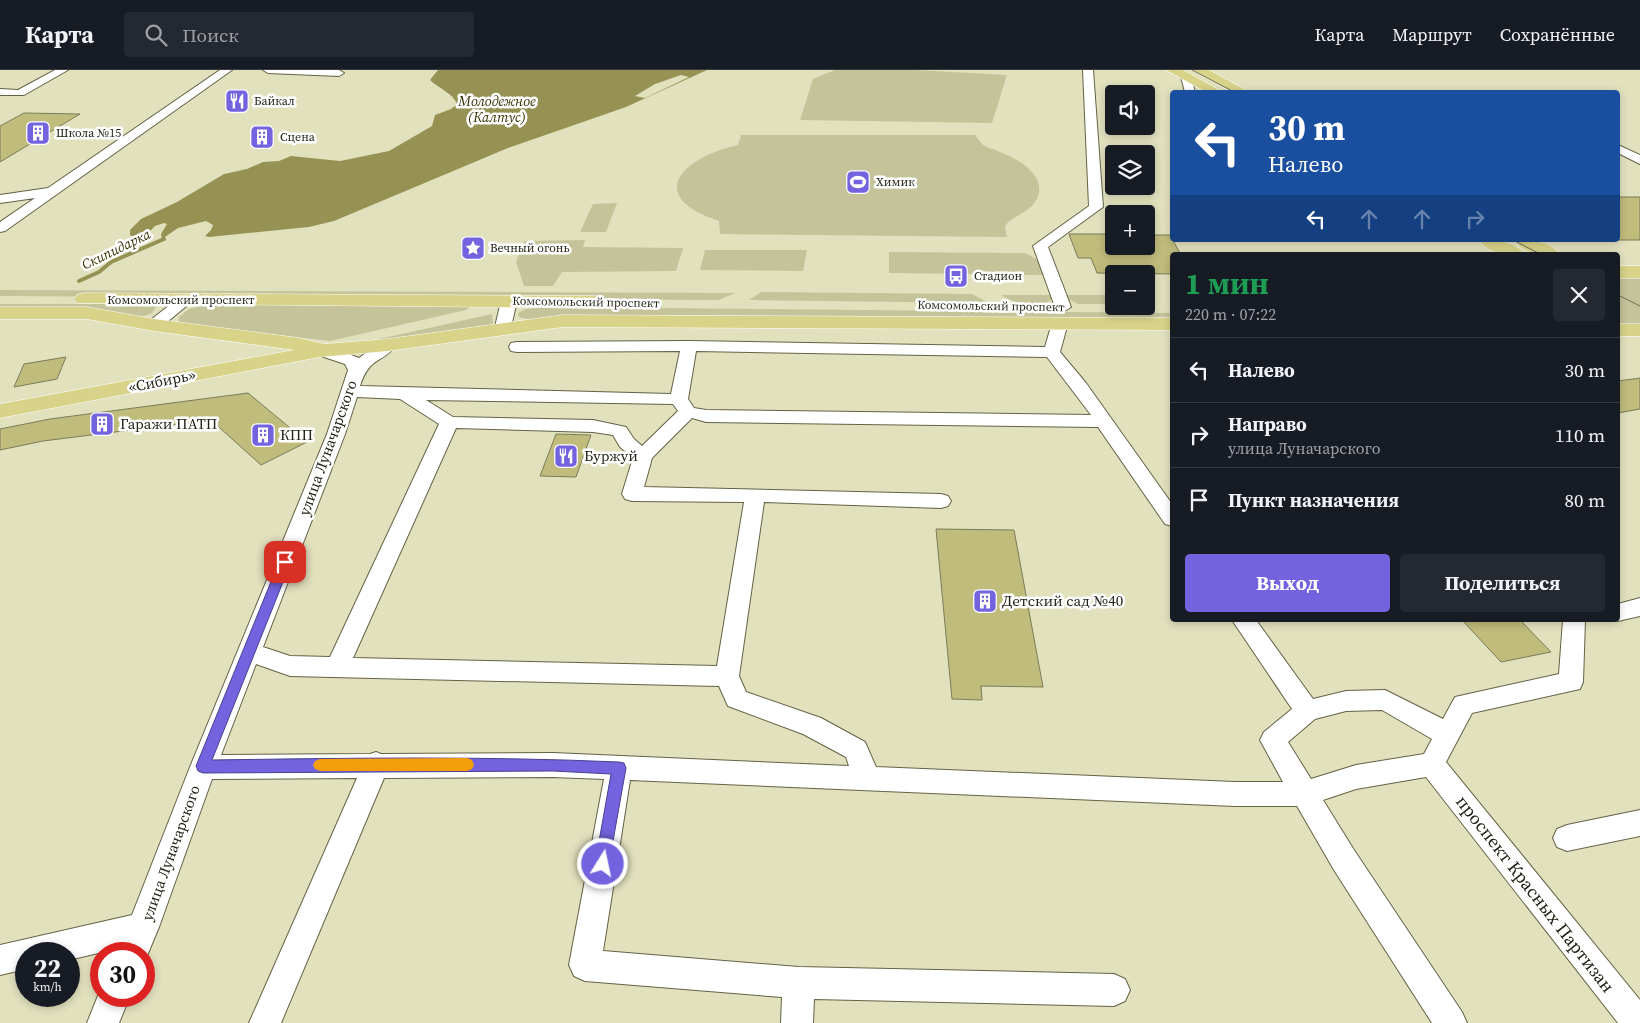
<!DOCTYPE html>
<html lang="ru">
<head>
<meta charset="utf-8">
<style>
	body { margin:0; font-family:"Source Serif 4",serif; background:#242831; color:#f1f3f6; height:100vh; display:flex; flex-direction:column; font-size:19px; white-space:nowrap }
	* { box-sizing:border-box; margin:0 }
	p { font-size:16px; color:#9ea1a6 }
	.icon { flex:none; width:28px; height:28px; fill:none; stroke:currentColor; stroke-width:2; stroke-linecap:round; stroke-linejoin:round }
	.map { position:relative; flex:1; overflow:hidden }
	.side { position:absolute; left:1170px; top:182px; width:450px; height:370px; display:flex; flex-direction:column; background:#171b24; border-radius:5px; box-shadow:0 2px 8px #0003 }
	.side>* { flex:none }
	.banner { position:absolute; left:1170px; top:20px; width:450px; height:152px; border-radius:5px; box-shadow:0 2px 8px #0003; background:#1a4fa0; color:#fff; overflow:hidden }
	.buttons { position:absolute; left:1105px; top:15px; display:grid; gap:10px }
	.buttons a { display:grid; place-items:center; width:50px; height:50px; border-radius:5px; background:#171b24; box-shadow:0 2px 8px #0003; font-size:25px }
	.speed { position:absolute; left:15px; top:872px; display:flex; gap:10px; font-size:25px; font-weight:700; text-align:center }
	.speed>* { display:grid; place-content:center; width:65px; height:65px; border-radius:50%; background:#171b24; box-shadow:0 2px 8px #0003; line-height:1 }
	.speed small { font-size:12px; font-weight:400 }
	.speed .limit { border:8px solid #d22; background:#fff; color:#111 }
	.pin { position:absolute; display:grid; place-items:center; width:42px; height:42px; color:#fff; margin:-21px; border-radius:10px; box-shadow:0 2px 8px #0006 }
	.me { position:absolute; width:55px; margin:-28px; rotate:10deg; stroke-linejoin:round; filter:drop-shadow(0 0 4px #0008) }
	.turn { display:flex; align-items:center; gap:18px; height:105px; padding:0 15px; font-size:22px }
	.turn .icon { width:65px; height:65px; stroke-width:2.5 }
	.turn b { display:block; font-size:35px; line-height:42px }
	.lanes { display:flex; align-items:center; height:48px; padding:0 15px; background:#0003; justify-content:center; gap:25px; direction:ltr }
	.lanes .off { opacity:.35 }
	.round { display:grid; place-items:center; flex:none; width:52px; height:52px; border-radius:5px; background:#242831 }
	.overview { display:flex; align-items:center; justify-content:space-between; height:85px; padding:0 15px }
	h1 { font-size:30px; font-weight:700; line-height:38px; color:#1e9e55 }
	.primary-button { display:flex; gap:10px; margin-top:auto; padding:10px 15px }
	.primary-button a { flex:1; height:58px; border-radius:5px; background:#7363de; color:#fff; font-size:20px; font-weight:700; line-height:58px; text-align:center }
	.primary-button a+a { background:#242831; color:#f1f3f6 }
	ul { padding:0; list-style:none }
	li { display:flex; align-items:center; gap:15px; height:65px; padding:0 15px; border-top:1px solid #363941 }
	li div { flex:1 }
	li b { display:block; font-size:19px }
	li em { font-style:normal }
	header { display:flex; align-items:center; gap:30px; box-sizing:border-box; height:70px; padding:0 25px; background:#171b24; border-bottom:1px solid #363941 }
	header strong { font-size:24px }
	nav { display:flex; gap:28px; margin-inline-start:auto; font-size:18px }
	.search { width:350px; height:45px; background:#242831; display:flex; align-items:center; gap:12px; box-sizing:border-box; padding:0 18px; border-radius:5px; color:#9ea1a6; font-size:19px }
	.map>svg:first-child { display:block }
	.green { fill:#c5c39a }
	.water { fill:#969254 }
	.pier { fill:#e2e1be }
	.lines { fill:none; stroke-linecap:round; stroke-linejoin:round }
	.stream { stroke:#969254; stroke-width:4 }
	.building { fill:#c0bc7c; stroke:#7c7b5b }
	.minor-casing { stroke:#646244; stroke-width:2 }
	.major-casing { stroke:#fff; stroke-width:1 }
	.minor { fill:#fff; fill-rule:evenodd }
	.major { fill:#d8d389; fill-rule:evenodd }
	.tram { stroke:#6f6e59; stroke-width:1 }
	.route { fill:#7363de; stroke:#4b4090 }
	.slow { fill:#f59e0b }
	.labels { text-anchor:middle; stroke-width:5; stroke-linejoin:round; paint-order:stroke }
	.far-poi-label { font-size:12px; fill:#232316; stroke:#fff; text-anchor:start }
	.far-street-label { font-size:12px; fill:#232316; stroke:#fff }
	.far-water-label { font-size:14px; font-style:italic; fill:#363200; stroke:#fff }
	.street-label { font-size:15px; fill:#232316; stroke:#fff }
	.poi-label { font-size:15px; fill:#232316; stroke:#fff; text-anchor:start }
	.near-street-label { font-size:18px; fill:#232316; stroke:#fff }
</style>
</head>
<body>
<header>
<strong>Карта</strong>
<div class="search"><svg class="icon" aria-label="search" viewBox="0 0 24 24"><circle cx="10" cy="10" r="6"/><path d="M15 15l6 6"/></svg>Поиск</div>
<nav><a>Карта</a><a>Маршрут</a><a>Сохранённые</a></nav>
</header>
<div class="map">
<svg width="1640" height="953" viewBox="0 0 1640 953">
	<rect width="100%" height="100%" fill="#e2e1be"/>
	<!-- green -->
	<path class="green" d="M835,0H915L1007,5L992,53L800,50L813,9Z
		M741,65H975C977,67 980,72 982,74C986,78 995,79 1000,82C1019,89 1051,108 1035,132C1028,143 1012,146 1005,156L1007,167L720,164L719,151C643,126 683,87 738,75Z
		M617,133L606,162H580L593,134Z
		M585,170L583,177L683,178L676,201L562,202L553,216H524L516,192L524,171Z
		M705,180H807L803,201L700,200Z
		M889,182L1025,183L1038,190L1043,205L889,203Z
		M1618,207L1640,208V256H1618Z
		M0,220L736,223L718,230L0,226Z
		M761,222L972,224L989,233L749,230Z
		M1001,225H1052L1053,229C1038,239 1015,234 1001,225Z
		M1066,225H1114V234H1078L1068,229Z
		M0,234H153L157,236L152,243L141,247L0,240Z
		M207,234L470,237L466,240L330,271L180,254L178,248L189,239Z
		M548,237L1172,243V251L660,246L530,250L519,247L518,243L526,239Z
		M492,244L493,255L374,272L375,270Z"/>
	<!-- water -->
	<path class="water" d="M438,0H707L626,37L508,78L334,151L309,157L209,167L205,166L211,160L213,155L206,151L178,158L162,169L161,164L167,154L164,153L155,156L150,161V168C143,171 136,170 130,165V160L141,149L177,132L224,104L247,99L263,92L279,91L291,86L340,91L389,81L432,56L435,45L451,39L457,34C453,23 438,18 430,10Z"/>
	<!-- pier -->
	<path class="pier" d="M681,5L689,7L645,28L635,26L655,14Z"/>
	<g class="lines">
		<!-- stream -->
		<path class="stream" d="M79,211L99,202L111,192L164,169"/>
	</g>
	<!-- building -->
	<path class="building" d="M24,43L80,44L0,92V56Z
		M1618,127H1640V170H1618Z
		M1069,164H1114V176H1146V165H1170L1181,185H1172V204L1097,203L1091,188H1078Z
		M66,287L57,309L14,317L24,294Z
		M1640,308V339L1618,343V311Z
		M248,323L307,372L261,395L211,350L43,371L0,380V359L50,349Z
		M556,364L591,365L576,407L540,406Z
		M936,459L1014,460L1043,617L981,616L982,630L952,629Z
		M1462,550H1520L1551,582L1501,592Z"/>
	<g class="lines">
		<!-- minor casing -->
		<g class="minor-casing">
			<path id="minor" d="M55,0H68L24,25H0V19L18,20Z
				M220,0H232L5,161L0,162V152L35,128L0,133V125L48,118Z
				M263,0H339L344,3L339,6L268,3Z
				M1083,0H1093L1103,137L1048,177L1071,237L1063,242L1055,237L1033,176L1089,136Z
				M1186,4L1191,7L1195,22H1185L1181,7Z
				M1618,75L1640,85V94L1618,83Z
				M185,225L193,230L190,233L160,258H148L146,255L148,252L180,227Z
				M509,226L517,231L511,257L509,260H497L495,257L501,231Z
				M1060,248L1068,253L1060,282L1086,313L1172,434V456L1165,454L1098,357L706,352L692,348L652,388L644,417L941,424L948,426L951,431L948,436L941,438L764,432L739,606L746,622L821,648L865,672L876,697L1235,712H1283L1260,670L1264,662L1292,639L1232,550H1256L1313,629L1346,621L1385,620L1443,649L1455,627L1559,604L1563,550H1585L1583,612L1580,619L1472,643L1446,692L1640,930V953H1618L1426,707L1356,719L1323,730L1354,780L1462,942L1467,953H1432L1334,800L1297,736H1235L630,710L603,881L799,897L1114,904L1125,909L1130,920L1125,931L1114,936L814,929L813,953H781L782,927L585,911L574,906L569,895L604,709L553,707L384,708L281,953H249L357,708L212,709L159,857L144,893V884H117L119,878L69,890V884H26V899L0,905V875L132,845L190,697L327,364L348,300L345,294L318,285L316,281L318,277H330L359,288L382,271H394L396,275C383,294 370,285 360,316L671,324L680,281L517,282L511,281L509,277L511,273L517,272L689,271L1045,277L1052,253ZM696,281L1047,287L1091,345L706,340L694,338L688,329ZM357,327L400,329L439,354L330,587L290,586L263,577L345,364ZM426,330L673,334L678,341L642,376L634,369L626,357L593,350L453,347ZM456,358L593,362L613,365L620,377L633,388L622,424L625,429L632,431L744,432L717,596L353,588ZM256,594L290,606L719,616L728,636L803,664L846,687L849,696L553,683L381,684L376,682L370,684L221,685ZM1382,640L1432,669L1424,684L1356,695L1311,709L1288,672L1315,649L1346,641Z
				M1640,528V546L1618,551L1616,550L1618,534Z
				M1640,740V766L1567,781L1557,777L1553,768L1557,759L1567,755Z
				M101,918V926H130L119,953H87Z"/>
		</g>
		<!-- major casing -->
		<g class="major-casing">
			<path id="major" d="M1166,0H1183L1221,21L1206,22Z
				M1192,0H1209L1249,22H1233Z
				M1479,170C1495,170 1515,170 1525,185C1509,185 1489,185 1479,170Z
				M1514,170C1530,170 1550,170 1560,185C1544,185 1524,185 1514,170Z
				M1618,196H1640V208H1618Z
				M84,223L596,226L603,228L606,232L603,236L596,238L77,233L74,229L77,225Z
				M0,237H87L154,249L299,268L325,274L388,269L563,245L1172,248V260L563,257L388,281L320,287L0,348V334L294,280L154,261L87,249H0Z
				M1618,254H1640V266H1618Z"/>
		</g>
		<!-- minor -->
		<use href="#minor" class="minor"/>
		<!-- major -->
		<use href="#major" class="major"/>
		<!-- tram -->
		<path class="tram" d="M1192,0L1234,22
			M1513,170L1542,185
			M1618,225L1640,236"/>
	</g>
	<!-- route -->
	<path class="route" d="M285,487L291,492L212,690C348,688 484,686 619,692L624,693L626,698L608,799L603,801L597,799L595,794L611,704L553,701L203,703L198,701L196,696L279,492Z"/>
	<!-- slow -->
	<path class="slow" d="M467,688L472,690L474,695L472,699L467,701H320L315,699L313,695L315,691L320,689Z"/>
	<!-- icons -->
	<defs>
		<g id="restaurant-square" transform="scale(1.25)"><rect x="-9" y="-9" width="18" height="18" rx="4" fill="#7363de" stroke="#fff"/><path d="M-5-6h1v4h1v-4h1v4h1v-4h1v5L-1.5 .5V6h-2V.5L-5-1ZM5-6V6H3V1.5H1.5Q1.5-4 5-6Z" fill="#fff"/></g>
		<g id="building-square" transform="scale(1.25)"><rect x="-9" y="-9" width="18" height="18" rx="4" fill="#7363de" stroke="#fff"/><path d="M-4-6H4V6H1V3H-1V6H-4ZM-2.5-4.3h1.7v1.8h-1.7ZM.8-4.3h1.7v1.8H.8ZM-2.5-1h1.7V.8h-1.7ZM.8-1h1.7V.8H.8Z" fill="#fff"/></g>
		<g id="stadium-square" transform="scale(1.25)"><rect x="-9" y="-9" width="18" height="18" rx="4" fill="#7363de" stroke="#fff"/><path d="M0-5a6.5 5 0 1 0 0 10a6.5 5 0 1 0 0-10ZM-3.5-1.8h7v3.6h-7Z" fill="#fff"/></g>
		<g id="sight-square" transform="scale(1.25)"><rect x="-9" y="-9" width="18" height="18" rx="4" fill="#7363de" stroke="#fff"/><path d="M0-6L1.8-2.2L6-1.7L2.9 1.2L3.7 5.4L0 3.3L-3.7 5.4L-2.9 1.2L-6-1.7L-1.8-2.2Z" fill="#fff"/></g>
		<g id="bus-square" transform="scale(1.25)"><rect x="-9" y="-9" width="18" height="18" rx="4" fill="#7363de" stroke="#fff"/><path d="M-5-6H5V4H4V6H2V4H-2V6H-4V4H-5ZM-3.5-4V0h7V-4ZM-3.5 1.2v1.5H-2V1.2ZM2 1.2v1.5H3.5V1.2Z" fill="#fff"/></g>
	</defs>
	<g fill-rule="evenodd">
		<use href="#restaurant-square" x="237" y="31"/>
		<use href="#building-square" x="38" y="63"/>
		<use href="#building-square" x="262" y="67"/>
		<use href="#stadium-square" x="858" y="112"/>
		<use href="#sight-square" x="473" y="178"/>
		<use href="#bus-square" x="956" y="206"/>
		<use href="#building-square" x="102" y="354"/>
		<use href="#building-square" x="263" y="365"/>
		<use href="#restaurant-square" x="566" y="386"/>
		<use href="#building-square" x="985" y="531"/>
	</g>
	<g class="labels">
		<!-- far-poi labels -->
		<g class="far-poi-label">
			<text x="254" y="35">Байкал</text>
			<text x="56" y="67">Школа №15</text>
			<text x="280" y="71">Сцена</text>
			<text x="876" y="116">Химик</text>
			<text x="490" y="182">Вечный огонь</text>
			<text x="974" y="210">Стадион</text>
		</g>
		<!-- far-street labels -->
		<g class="far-street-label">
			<text x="181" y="234">Комсомольский проспект</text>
			<text transform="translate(586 232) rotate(1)" y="4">Комсомольский проспект</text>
			<text transform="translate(991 236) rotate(1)" y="4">Комсомольский проспект</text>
		</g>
		<!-- far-water labels -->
		<g class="far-water-label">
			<text x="497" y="36">Молодежное<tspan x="497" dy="16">(Калтус)</tspan></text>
			<text transform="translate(116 179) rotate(-26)" y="5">Скипидарка</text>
		</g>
		<!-- street labels -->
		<g class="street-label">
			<text transform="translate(162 311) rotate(-11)" y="5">«Сибирь»</text>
			<text transform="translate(328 378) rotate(-70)" y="5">улица Луначарского</text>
			<text transform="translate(171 783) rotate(-70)" y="5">улица Луначарского</text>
		</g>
		<!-- poi labels -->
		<g class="poi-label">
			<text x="120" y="359">Гаражи ПАТП</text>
			<text x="280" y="370">КПП</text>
			<text x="584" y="391">Буржуй</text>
			<text x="1002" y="536">Детский сад №40</text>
		</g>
		<!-- near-street labels -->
		<g class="near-street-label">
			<text transform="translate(1535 824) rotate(52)" y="6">проспект Красных Партизан</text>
		</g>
	</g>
</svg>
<div class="buttons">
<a><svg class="icon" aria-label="sound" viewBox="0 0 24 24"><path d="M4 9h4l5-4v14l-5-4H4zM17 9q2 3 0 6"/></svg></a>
<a><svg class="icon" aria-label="layers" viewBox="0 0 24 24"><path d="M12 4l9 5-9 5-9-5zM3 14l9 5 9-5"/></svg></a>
<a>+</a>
<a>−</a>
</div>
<div class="speed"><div>22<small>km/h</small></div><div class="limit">30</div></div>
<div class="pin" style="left:285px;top:492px;background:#d93025"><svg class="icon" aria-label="arrive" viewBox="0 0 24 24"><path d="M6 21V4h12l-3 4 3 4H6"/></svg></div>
<svg class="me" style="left:603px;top:794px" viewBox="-20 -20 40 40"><circle r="17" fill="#7363de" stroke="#fff" stroke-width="3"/><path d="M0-11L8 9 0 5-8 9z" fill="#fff"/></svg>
<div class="banner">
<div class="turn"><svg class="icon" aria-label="left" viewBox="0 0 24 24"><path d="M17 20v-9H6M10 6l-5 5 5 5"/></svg><div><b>30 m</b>Налево</div></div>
<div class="lanes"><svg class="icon" aria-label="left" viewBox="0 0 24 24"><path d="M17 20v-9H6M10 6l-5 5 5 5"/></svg><svg class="icon off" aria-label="ahead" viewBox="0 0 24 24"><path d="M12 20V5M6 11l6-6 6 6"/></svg><svg class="icon off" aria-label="ahead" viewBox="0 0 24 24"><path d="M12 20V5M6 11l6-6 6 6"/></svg><svg class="icon off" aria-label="right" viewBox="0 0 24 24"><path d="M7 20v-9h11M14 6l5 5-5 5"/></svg></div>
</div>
<section class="side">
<div class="overview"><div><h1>1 мин</h1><p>220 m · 07:22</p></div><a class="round"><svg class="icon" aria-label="close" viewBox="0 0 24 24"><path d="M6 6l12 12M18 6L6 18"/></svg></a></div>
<ul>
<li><svg class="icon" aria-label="left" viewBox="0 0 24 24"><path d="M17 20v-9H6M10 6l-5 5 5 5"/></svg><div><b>Налево</b></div><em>30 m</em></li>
<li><svg class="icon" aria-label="right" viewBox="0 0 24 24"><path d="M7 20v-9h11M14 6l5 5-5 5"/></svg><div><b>Направо</b><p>улица Луначарского</p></div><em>110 m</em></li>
<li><svg class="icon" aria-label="arrive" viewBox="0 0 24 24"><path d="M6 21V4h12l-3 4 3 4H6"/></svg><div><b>Пункт назначения</b></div><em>80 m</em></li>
</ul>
<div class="primary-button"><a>Выход</a><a>Поделиться</a></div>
</section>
</div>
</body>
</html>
